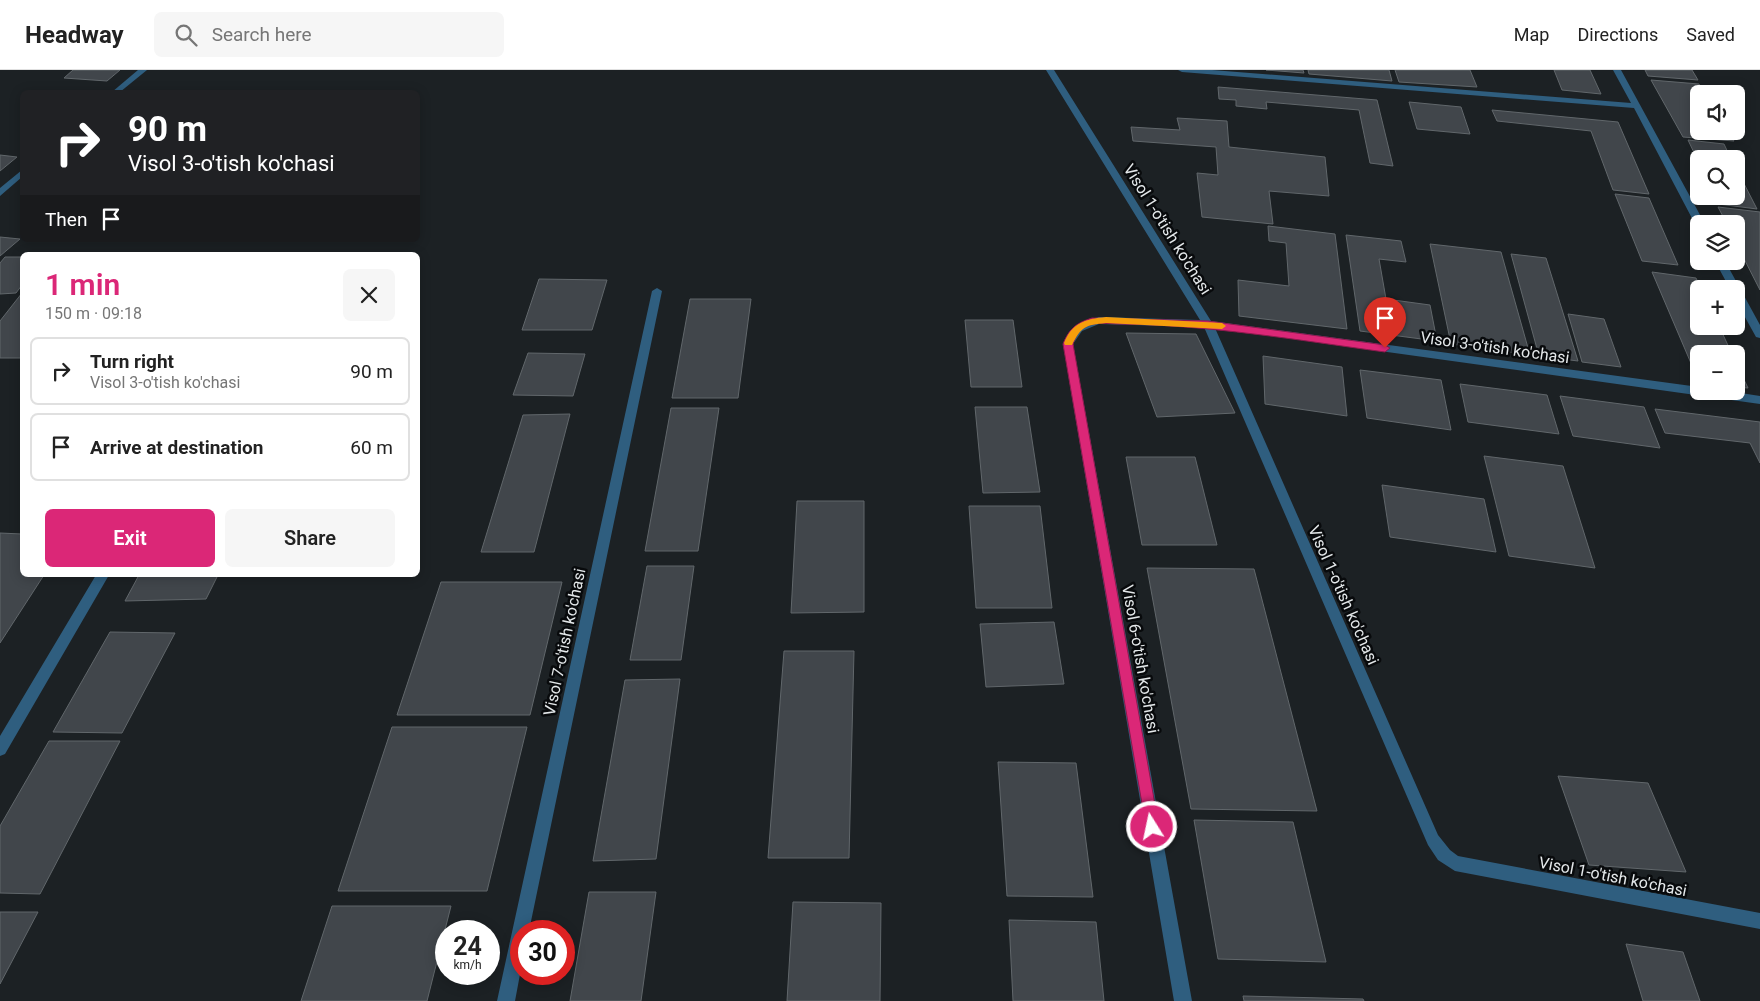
<!DOCTYPE html>
<html lang="en">
<head>
<meta charset="utf-8">
<style>
	body { margin:0; font-family:Roboto,sans-serif; background:#f6f6f6; color:#222; height:100vh; display:flex; flex-direction:column; font-size:19px; white-space:nowrap }
	* { box-sizing:border-box; margin:0 }
	p { font-size:16px; color:#767676 }
	.icon { flex:none; width:28px; height:28px; fill:none; stroke:currentColor; stroke-width:2; stroke-linecap:round; stroke-linejoin:round }
	.map { position:relative; flex:1; overflow:hidden }
	.sheet { position:absolute; left:20px; top:182px; width:400px; height:325px; display:flex; flex-direction:column; background:#fff; border-radius:8px; box-shadow:0 2px 12px #0003 }
	.sheet>* { flex:none }
	.guide { position:absolute; left:20px; top:20px; width:400px; height:152px; border-radius:8px; box-shadow:0 2px 12px #0003; background:#202124; color:#fff; overflow:hidden }
	.tools { position:absolute; left:1690px; top:15px; display:grid; gap:10px }
	.tools a { display:grid; place-items:center; width:55px; height:55px; border-radius:8px; background:#fff; box-shadow:0 2px 12px #0003; font-size:25px }
	.speed { position:absolute; left:435px; top:850px; display:flex; gap:10px; font-size:25px; font-weight:700; text-align:center }
	.speed>* { display:grid; place-content:center; width:65px; height:65px; border-radius:50%; background:#fff; box-shadow:0 2px 12px #0003; line-height:1 }
	.speed small { font-size:12px; font-weight:400 }
	.speed .limit { border:8px solid #d22; background:#fff; color:#111 }
	.pin { position:absolute; display:grid; place-items:center; width:42px; height:42px; color:#fff; margin:-51px -21px; border-radius:50% 50% 50% 0; rotate:-45deg; box-shadow:0 0 5px #0007 }
	.pin .icon { rotate:45deg }
	.me { position:absolute; width:55px; margin:-28px; rotate:350deg; stroke-linejoin:round; filter:drop-shadow(0 0 4px #0008) }
	.turn { display:flex; align-items:center; gap:18px; height:105px; padding:0 25px; font-size:22px }
	.turn .icon { width:65px; height:65px; stroke-width:2.5 }
	.turn b { display:block; font-size:35px; line-height:42px }
	.then { display:flex; align-items:center; height:48px; padding:0 25px; background:#0003; gap:10px; font-size:19px }
	.round { display:grid; place-items:center; flex:none; width:52px; height:52px; border-radius:8px; background:#f6f6f6 }
	.overview { display:flex; align-items:center; justify-content:space-between; height:85px; padding:0 25px }
	h1 { font-size:30px; font-weight:600; line-height:38px; color:#db2777 }
	.primary-button { display:flex; gap:10px; margin-top:auto; padding:10px 25px }
	.primary-button a { flex:1; height:58px; border-radius:8px; background:#db2777; color:#fff; font-size:20px; font-weight:600; line-height:58px; text-align:center }
	.primary-button a+a { background:#f6f6f6; color:#222 }
	ul { padding:0; list-style:none }
	li { display:flex; align-items:center; gap:15px; height:68px; margin:0 10px 8px; padding:0 15px; border:2px solid #e0e0e0; border-radius:8px }
	li div { flex:1 }
	li b { display:block; font-size:19px }
	li em { font-style:normal }
	header { display:flex; align-items:center; gap:30px; box-sizing:border-box; height:70px; padding:0 25px; background:#fff; border-bottom:1px solid #e0e0e0 }
	header strong { font-size:24px }
	nav { display:flex; gap:28px; margin-inline-start:auto; font-size:18px }
	.search { width:350px; height:45px; background:#f6f6f6; display:flex; align-items:center; gap:12px; box-sizing:border-box; padding:0 18px; border-radius:8px; color:#767676; font-size:19px }
	.map>svg:first-child { display:block }
	.building { fill:#41464b; stroke:#61676b }
	.lines { fill:none; stroke-linecap:round; stroke-linejoin:round }
	.street { fill:#2f5e7f; fill-rule:evenodd }
	.route { fill:#db2777; stroke:#8e194d }
	.slow { fill:#f59e0b }
	.labels { text-anchor:middle; stroke-width:5; stroke-linejoin:round; paint-order:stroke }
	.street-label { font-size:16px; fill:#e4e8ea; stroke:#080a0c }
</style>
</head>
<body>
<header>
<strong>Headway</strong>
<div class="search"><svg class="icon" aria-label="search" viewBox="0 0 24 24"><circle cx="10" cy="10" r="6"/><path d="M15 15l6 6"/></svg>Search here</div>
<nav><a>Map</a><a>Directions</a><a>Saved</a></nav>
</header>
<div class="map">
<svg width="1760" height="931" viewBox="0 0 1760 931">
	<rect width="100%" height="100%" fill="#1c2124"/>
	<!-- building -->
	<path class="building" d="M73,0H120L107,11L64,8Z
		M1266,0H1303L1304,3Z
		M1308,0H1389L1392,11L1309,4Z
		M1395,0H1470L1477,17L1399,12Z
		M1554,0H1590L1601,24L1562,20Z
		M1645,0H1692L1698,10L1648,6Z
		M1651,10L1699,14L1704,24H1699V61H1728L1734,71L1683,67Z
		M1218,17L1377,30L1393,96L1370,93L1359,40L1266,32L1267,39L1236,36V30L1219,29Z
		M1409,32L1461,37L1470,64L1417,59Z
		M1492,40L1618,52L1649,124L1613,120L1591,61L1497,51Z
		M1177,48L1227,51L1229,77L1325,87L1329,126L1269,121L1273,154L1202,147L1197,103L1218,105L1216,77L1133,71L1131,57L1180,60Z
		M1688,70L1724,74L1731,89H1699V93Z
		M0,85L17,87L0,101Z
		M1736,98L1757,139L1718,134L1714,126H1736Z
		M1615,124L1649,128L1678,195L1642,191Z
		M1718,137L1760,142V220L1736,173V154H1727Z
		M1268,156L1335,164L1347,259L1239,246L1238,210L1289,216L1286,173L1269,171Z
		M1346,165L1401,171L1406,192L1379,189L1386,229L1430,235L1437,271L1360,261Z
		M0,167L20,169L0,186Z
		M1430,174L1501,182L1530,285L1451,274Z
		M1511,184L1546,188L1578,291L1539,286Z
		M5,187H22V215L16,223L0,224V193Z
		M1652,202L1696,208L1701,219H1699V256H1719L1732,284H1699V312Z
		M539,209L607,210L592,260H522Z
		M22,223V288H0V251Z
		M690,229H751L738,328H672Z
		M1568,244L1604,249L1621,297L1582,292Z
		M965,250H1013L1022,317H971Z
		M1126,263L1196,264L1235,343L1157,347Z
		M528,283L585,284L573,326L513,325Z
		M1263,286L1342,297L1347,346L1265,334Z
		M1736,293L1748,318L1736,317Z
		M1360,300L1441,310L1451,360L1367,348Z
		M1460,314L1547,325L1559,364L1468,352Z
		M1560,326L1644,337L1660,378L1573,366Z
		M975,337H1027L1040,422L983,423Z
		M671,338H719L698,481H645Z
		M1655,339L1760,352V393L1750,373L1665,363Z
		M570,344L534,482H481L523,345Z
		M1484,386L1563,396L1595,498L1509,486Z
		M1126,387H1195L1217,475H1142Z
		M1382,415L1484,429L1496,482L1390,467Z
		M797,431H864V542L791,543Z
		M969,436H1040L1052,538H976Z
		M0,463L22,464V505H44L0,573Z
		M647,496H694L681,590H630Z
		M1147,498L1254,499L1317,741L1191,739Z
		M139,505H218L206,529L125,531Z
		M441,512H562L530,645H397Z
		M1054,552L1064,614L986,617L980,554Z
		M110,562L175,563L122,663L53,662Z
		M784,581H854L849,788H768Z
		M680,609L656,789L593,791L625,610Z
		M392,657H527L487,821H338Z
		M49,671H120L40,824L0,823V756Z
		M998,692L1076,693L1093,827L1007,826Z
		M1558,706L1648,713L1686,802L1589,795Z
		M1194,750L1293,752L1326,892L1218,889Z
		M589,822H656L641,931H570Z
		M793,832L881,833L880,931H787Z
		M332,836H451L427,931H301Z
		M0,842H38L0,914Z
		M1009,850L1096,852L1104,931H1013Z
		M1626,874L1683,882L1700,931H1643Z
		M1243,926L1363,929L1364,931H1244Z"/>
	<g class="lines">
		<!-- street -->
		<path class="street" d="M138,0H147L120,22H112Z
			M1046,0H1054L1211,251L1699,317V321H1728L1760,326V334L1215,258L1438,765L1450,780L1458,786L1760,843V859L1455,801L1438,790L1428,775L1204,257L1099,254L1082,261L1073,274L1192,931H1174L1063,274C1071,257 1081,251 1099,247L1200,250Z
			M1178,0H1212L1631,33L1613,0H1621L1705,154H1699V157L1695,154L1634,38L1182,2Z
			M22,100V107L0,126V118Z
			M1715,191H1725L1760,255V268L1756,267L1736,231V219H1730Z
			M657,218L662,221L529,861H521V899L515,931H497L652,221Z
			M96,505H109L5,684L0,686V666Z"/>
	</g>
	<!-- route -->
	<path class="route" d="M1092,248L1208,251L1385,275L1390,278L1385,282C1297,270 1209,255 1120,254C1109,254 1093,251 1083,258C1078,261 1075,268 1073,274L1159,757L1157,762L1152,764L1148,762L1146,757L1063,274C1069,259 1076,253 1092,248Z"/>
	<!-- slow -->
	<path class="slow" d="M1106,247L1222,253L1226,256L1222,259L1106,253C1085,255 1081,257 1072,275H1065L1064,273C1072,253 1085,249 1106,247Z"/>
	<g class="labels">
		<!-- street labels -->
		<g class="street-label">
			<text transform="translate(1168 159) rotate(58)" y="6">Visol 1-o'tish ko'chasi</text>
			<text transform="translate(1495 277) rotate(8)" y="6">Visol 3-o'tish ko'chasi</text>
			<text transform="translate(1344 525) rotate(66)" y="6">Visol 1-o'tish ko'chasi</text>
			<text transform="translate(564 572) rotate(-78)" y="6">Visol 7-o'tish ko'chasi</text>
			<text transform="translate(1141 589) rotate(80)" y="6">Visol 6-o'tish ko'chasi</text>
			<text transform="translate(1613 806) rotate(11)" y="6">Visol 1-o'tish ko'chasi</text>
		</g>
	</g>
</svg>
<div class="tools">
<a><svg class="icon" aria-label="sound" viewBox="0 0 24 24"><path d="M4 9h4l5-4v14l-5-4H4zM17 9q2 3 0 6"/></svg></a>
<a><svg class="icon" aria-label="search" viewBox="0 0 24 24"><circle cx="10" cy="10" r="6"/><path d="M15 15l6 6"/></svg></a>
<a><svg class="icon" aria-label="layers" viewBox="0 0 24 24"><path d="M12 4l9 5-9 5-9-5zM3 14l9 5 9-5"/></svg></a>
<a>+</a>
<a>−</a>
</div>
<div class="speed"><div>24<small>km/h</small></div><div class="limit">30</div></div>
<div class="pin" style="left:1385px;top:278px;background:#d93025"><svg class="icon" aria-label="arrive" viewBox="0 0 24 24"><path d="M6 21V4h12l-3 4 3 4H6"/></svg></div>
<svg class="me" style="left:1152px;top:757px" viewBox="-20 -20 40 40"><circle r="17" fill="#db2777" stroke="#fff" stroke-width="3"/><path d="M0-11L8 9 0 5-8 9z" fill="#fff"/></svg>
<div class="guide">
<div class="turn"><svg class="icon" aria-label="right" viewBox="0 0 24 24"><path d="M7 20v-9h11M14 6l5 5-5 5"/></svg><div><b>90 m</b>Visol 3-o'tish ko'chasi</div></div>
<div class="then">Then<svg class="icon" aria-label="arrive" viewBox="0 0 24 24"><path d="M6 21V4h12l-3 4 3 4H6"/></svg></div>
</div>
<section class="sheet">
<div class="overview"><div><h1>1 min</h1><p>150 m · 09:18</p></div><a class="round"><svg class="icon" aria-label="close" viewBox="0 0 24 24"><path d="M6 6l12 12M18 6L6 18"/></svg></a></div>
<ul>
<li><svg class="icon" aria-label="right" viewBox="0 0 24 24"><path d="M7 20v-9h11M14 6l5 5-5 5"/></svg><div><b>Turn right</b><p>Visol 3-o'tish ko'chasi</p></div><em>90 m</em></li>
<li><svg class="icon" aria-label="arrive" viewBox="0 0 24 24"><path d="M6 21V4h12l-3 4 3 4H6"/></svg><div><b>Arrive at destination</b></div><em>60 m</em></li>
</ul>
<div class="primary-button"><a>Exit</a><a>Share</a></div>
</section>
</div>
</body>
</html>
